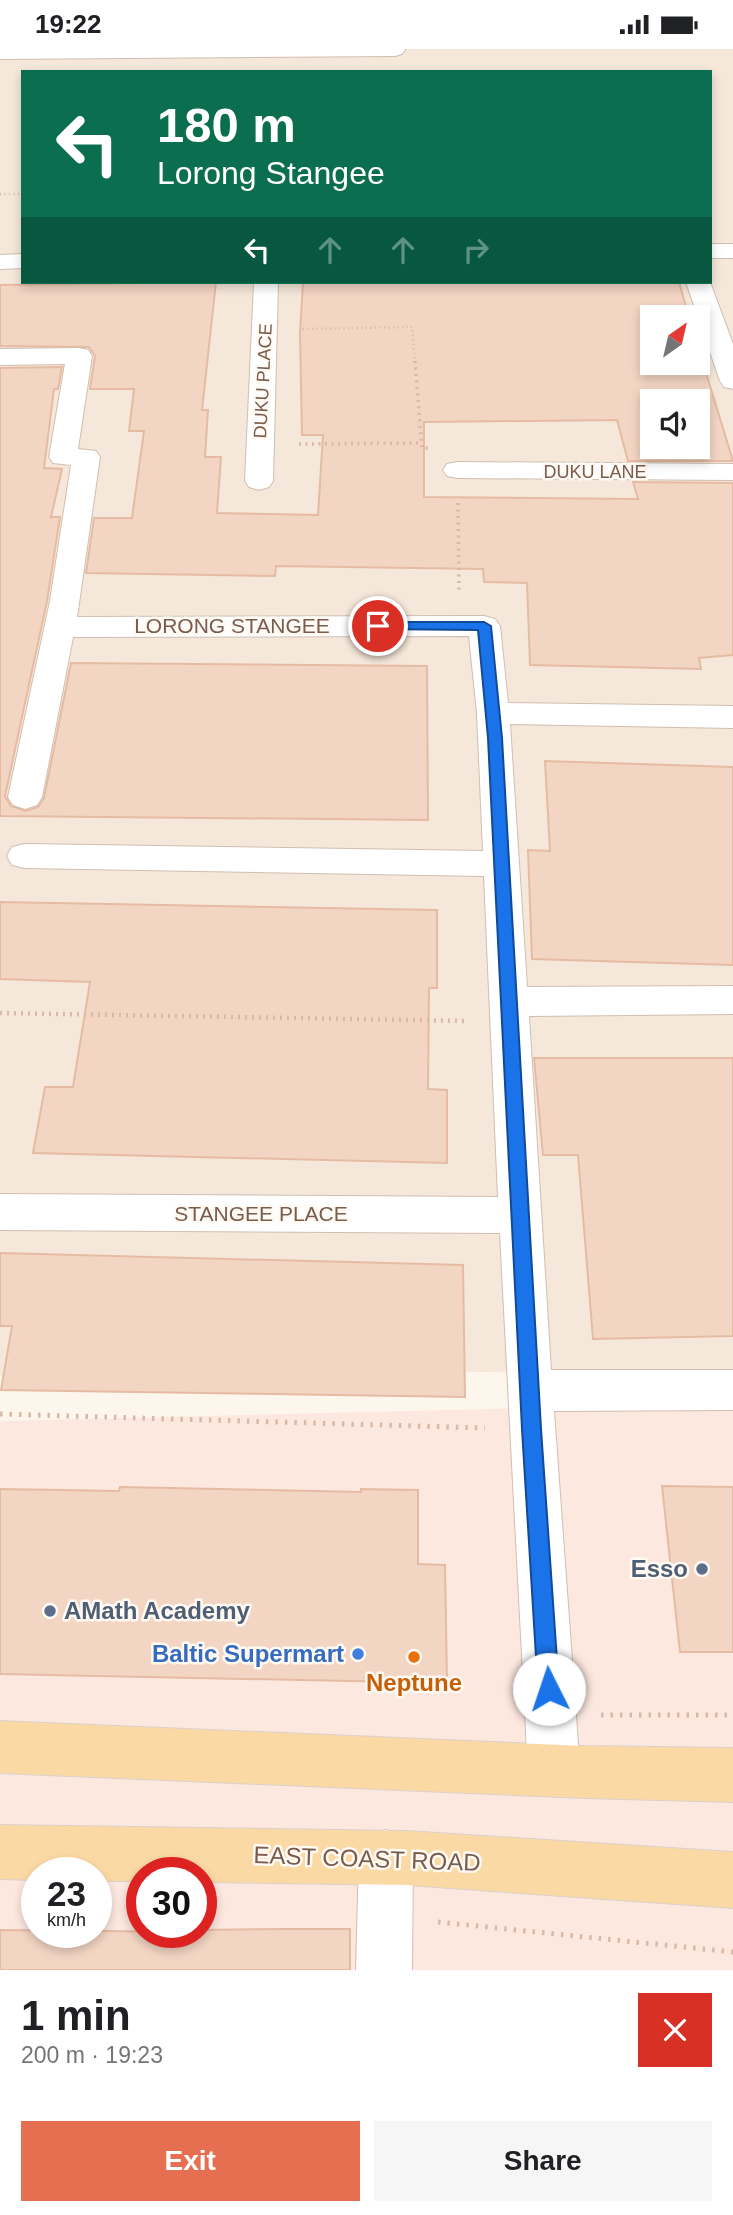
<!DOCTYPE html>
<html lang="en">
<head>
<meta charset="utf-8">
<style>
	body { margin:0; font-family:Helvetica,sans-serif; background:#f6f6f6; color:#202124; height:100vh; display:flex; flex-direction:column; font-size:26px; white-space:nowrap }
	* { box-sizing:border-box; margin:0 }
	p { font-size:23px; color:#757577 }
	.icon { flex:none; width:38px; height:38px; fill:none; stroke:currentColor; stroke-width:2; stroke-linecap:round; stroke-linejoin:round }
	.map { position:relative; height:1921px; overflow:hidden }
	.side { display:flex; flex-direction:column; background:#fff; flex:1 }
	.side>* { flex:none }
	.top-card { position:absolute; left:21px; top:21px; width:691px; height:214px; border-radius:0px; box-shadow:0 4px 10px #0003; background:#0b6e4f; color:#fff; overflow:hidden }
	.needle { width:46px; rotate:34deg }
	.fabs { position:absolute; left:640px; top:256px; display:grid; gap:14px }
	.fabs a { display:grid; place-items:center; width:70px; height:70px; border-radius:0px; background:#fff; box-shadow:0 4px 10px #0003; font-size:35px }
	.speed { position:absolute; left:21px; top:1808px; display:flex; gap:14px; font-size:35px; font-weight:700; text-align:center }
	.speed>* { display:grid; place-content:center; width:91px; height:91px; border-radius:50%; background:#fff; box-shadow:0 4px 10px #0003; line-height:1 }
	.speed small { font-size:18px; font-weight:400 }
	.speed .limit { border:10px solid #d22; background:#fff; color:#111 }
	.pin { position:absolute; display:grid; place-items:center; width:60px; height:60px; color:#fff; margin:-30px; border:4px solid #fff; border-radius:50%; box-shadow:0 2px 7px #0007 }
	.me { position:absolute; width:77px; margin:-38px; rotate:356deg; stroke-linejoin:round; filter:drop-shadow(0 0 5px #0008) }
	.turn { display:flex; align-items:center; gap:24px; height:147px; padding:0 21px; font-size:32px }
	.turn .icon { width:91px; height:91px; stroke-width:2.5 }
	.turn b { display:block; font-size:49px; line-height:60px }
	.lanes { display:flex; align-items:center; height:66px; padding:0 21px; background:#0003; justify-content:center; gap:35px; direction:ltr }
	.lanes .off { opacity:.35 }
	.round { display:grid; place-items:center; flex:none; width:74px; height:74px; border-radius:0px; background:#f6f6f6 }
	.overview { display:flex; align-items:center; justify-content:space-between; height:119px; padding:0 21px }
	h1 { font-size:42px; font-weight:700; line-height:52px }
	.cta { display:flex; gap:14px; margin-top:auto; padding:14px 21px }
	.cta a { flex:1; height:80px; border-radius:0px; background:#e76f51; color:#fff; font-size:28px; font-weight:700; line-height:80px; text-align:center }
	.cta a+a { background:#f6f6f6; color:#202124 }
	.status { display:flex; justify-content:space-between; align-items:center; height:49px; padding:0 35px; background:#fff; direction:ltr }
	.status svg { height:19px; fill:currentColor }
	.map>svg:first-child { display:block }
	.residential { fill:#f5e8da; fill-rule:evenodd }
	.commercial { fill:#fde8e0; fill-rule:evenodd }
	.building { fill:#f3d5c3; stroke:#e6bba3; stroke-width:2; fill-rule:evenodd }
	.lines { fill:none; stroke-linecap:round; stroke-linejoin:round }
	.minor-casing { stroke:#d1beb0; stroke-width:2 }
	.major-casing { stroke:#dad1cd; stroke-width:2 }
	.path-far3 { stroke:#d9b8a5; stroke-width:2.5; stroke-dasharray:1 3.5; stroke-linecap:butt }
	.path-far2 { stroke:#d9b8a5; stroke-width:3.5; stroke-dasharray:2 4.5; stroke-linecap:butt }
	.path-far1 { stroke:#d9b8a5; stroke-width:4.5; stroke-dasharray:2 5; stroke-linecap:butt }
	.path { stroke:#d9b8a5; stroke-width:5; stroke-dasharray:2.5 7; stroke-linecap:butt }
	.minor { fill:#fff; fill-rule:evenodd }
	.major { fill:#fbd9a5; fill-rule:evenodd }
	.route { fill:#1a73e8; stroke:#114b97; stroke-width:2 }
	.service-dot { fill:#5c6f8a; stroke:#fffaf3; stroke-width:2.5 }
	.shop-dot { fill:#3f7fe0; stroke:#fffaf3; stroke-width:2.5 }
	.food-dot { fill:#e8710a; stroke:#fffaf3; stroke-width:2.5 }
	.labels { text-anchor:middle; stroke-width:5; stroke-linejoin:round; paint-order:stroke }
	.far-street-label { font-size:18px; fill:#7a5c4d; stroke:#fffaf3 }
	.street-label { font-size:21px; fill:#7a5c4d; stroke:#fffaf3 }
	.near-service-label { font-size:24px; font-weight:bold; fill:#4e5e75; stroke:#fffaf3; text-anchor:end }
	.near-shop-label { font-size:24px; font-weight:bold; fill:#366cbe; stroke:#fffaf3; text-anchor:end }
	.near-food-label { font-size:24px; font-weight:bold; fill:#c56008; stroke:#fffaf3 }
	.near-street-label { font-size:24px; fill:#7a5c4d; stroke:#fffaf3 }
</style>
</head>
<body>
<div class="status"><b>19:22</b><svg viewBox="0 0 49 12"><path d="M0 12V9h3v3zM5 12V6h3v6zM10 12V3h3v9zM15 12V0h3v12zM26 1h20v11H26zM47 4h2v5h-2z"/></svg></div>
<div class="map">
<svg width="733" height="1921" viewBox="0 0 733 1921">
	<rect width="100%" height="100%" fill="#fdf6ec"/>
	<!-- residential -->
	<path class="residential" d="M0,0H733V1321L0,1327ZM23,23H710V233H23ZM653,268H698V313H653ZM653,352H698V397H653Z"/>
	<!-- commercial -->
	<path class="commercial" d="M733,1354V1921H0V1372ZM37,1824H96V1883H37ZM142,1824H201V1883H142Z"/>
	<!-- building -->
	<path class="building" d="M216,233L202,361H208L205,408H221L217,464L318,466L323,386H302L300,284L303,233H679L689,268H653V313H698V298L733,412H628L617,371L424,373V448L638,450L633,433L733,434V606L699,609L701,620L530,616L527,534L484,533L483,520L276,517L275,527L86,524L94,469H132L144,382H129L134,340H90L95,307L89,298L0,297V236ZM653,352H698V397H653Z
		M62,318L58,340H54L44,419L62,420L51,468H60L47,552L5,747L11,757L26,762L38,758L44,749L71,614L427,617L428,771L0,767V319Z
		M545,712L733,718V916L532,910L528,801L550,802Z
		M0,853L437,861V939H429L428,1040L447,1041V1114L33,1104L45,1038H73L90,933L0,930Z
		M534,1009H733V1287L593,1290L578,1106H543Z
		M0,1204L463,1216L465,1348L1,1341L12,1277H0Z
		M662,1437L733,1438V1603H680Z
		M120,1438L361,1443V1440L418,1441V1515L445,1516L447,1634L0,1625V1440L119,1442Z
		M284,1880H350V1921H0V1881L201,1883V1881Z"/>
	<g class="lines">
		<!-- minor casing -->
		<g class="minor-casing">
			<path id="minor" d="M0,0H404L405,1L402,5L395,7L0,10Z
				M710,195H733V209H710Z
				M23,205V219L0,220V206Z
				M254,233H278L273,432L269,438L259,441L249,438L245,432Z
				M686,233H710L733,295V340L724,338L720,332Z
				M79,299L88,301L92,307L78,400L96,402L100,408L77,568L484,567L495,570L500,577L508,654L733,657V679L510,675L527,938L733,937V965L529,967L551,1321H733V1361L554,1362L580,1722L573,1741L554,1748L535,1741L528,1722L500,1184L0,1181V1145L498,1148L484,827L25,819L12,816L7,807L12,798L25,795L483,802L477,664L469,587L73,588L42,748L37,756L25,760L13,756L8,748L50,552L71,416L53,414L49,408L65,315L0,316V300Z
				M457,413L733,415V431L457,429L447,427L443,421L447,415Z
				M386,1781L405,1789L413,1808L412,1921H356L359,1808L367,1789Z"/>
		</g>
		<!-- major casing -->
		<g class="major-casing">
			<path id="major" d="M0,1672L584,1697L733,1699V1753L584,1749L0,1724Z
				M0,1776L407,1782L733,1803V1859L407,1836L201,1833V1824H142V1832H96V1824H37V1831L0,1830Z"/>
		</g>
		<!-- path-far3 -->
		<path class="path-far3" d="M0,145H23
			M303,280L412,278L415,314"/>
		<!-- path-far2 -->
		<path class="path-far2" d="M415,312L422,399H428
			M299,395L422,394
			M458,454L459,543"/>
		<!-- path-far1 -->
		<path class="path-far1" d="M0,964L465,972"/>
		<!-- path -->
		<path class="path" d="M0,1365L485,1379
			M601,1666H733
			M438,1873L733,1903"/>
		<!-- minor -->
		<use href="#minor" class="minor"/>
		<!-- major -->
		<use href="#major" class="major"/>
	</g>
	<!-- route -->
	<path class="route" d="M378,573H484L491,577L502,689L541,1380L559,1640L556,1648L549,1651L541,1648L538,1640L522,1380L488,689L478,581L374,580L372,577Z"/>
	<!-- markers -->
	<g class="service-dot">
		<circle cx="702" cy="1520" r="7"/>
		<circle cx="50" cy="1562" r="7"/>
	</g>
	<circle class="shop-dot" cx="358" cy="1605" r="7"/>
	<circle class="food-dot" cx="414" cy="1608" r="7"/>
	<g class="labels">
		<!-- far-street labels -->
		<g class="far-street-label">
			<text transform="translate(263 332) rotate(-87)" y="6">DUKU PLACE</text>
			<text x="595" y="429">DUKU LANE</text>
		</g>
		<!-- street labels -->
		<g class="street-label">
			<text x="232" y="584">LORONG STANGEE</text>
			<text x="261" y="1172">STANGEE PLACE</text>
		</g>
		<!-- near-service labels -->
		<g class="near-service-label">
			<text x="688" y="1528">Esso</text>
			<text x="64" y="1570" text-anchor="start">AMath Academy</text>
		</g>
		<!-- near-shop labels -->
		<g class="near-shop-label">
			<text x="344" y="1613">Baltic Supermart</text>
		</g>
		<!-- near-food labels -->
		<g class="near-food-label">
			<text x="414" y="1642">Neptune</text>
		</g>
		<!-- near-street labels -->
		<g class="near-street-label">
			<text transform="translate(367 1810) rotate(2)" y="8">EAST COAST ROAD</text>
		</g>
	</g>
</svg>
<div class="fabs">
<a><svg class="needle" viewBox="-14 -14 28 28"><path d="M0-13l5 13h-10z" fill="#e53935"/><path d="M0 13l5-13h-10z" fill="#757577"/></svg></a>
<a><svg class="icon" aria-label="sound" viewBox="0 0 24 24"><path d="M4 9h4l5-4v14l-5-4H4zM17 9q2 3 0 6"/></svg></a>
</div>
<div class="speed"><div>23<small>km/h</small></div><div class="limit">30</div></div>
<div class="pin" style="left:378px;top:577px;background:#d93025"><svg class="icon" aria-label="arrive" viewBox="0 0 24 24"><path d="M6 21V4h12l-3 4 3 4H6"/></svg></div>
<svg class="me" style="left:549px;top:1640px" viewBox="-20 -20 40 40"><circle r="19" fill="#fff"/><path d="M0-13L10 11 0 6-10 11z" fill="#1a73e8"/></svg>
<div class="top-card">
<div class="turn"><svg class="icon" aria-label="left" viewBox="0 0 24 24"><path d="M17 20v-9H6M10 6l-5 5 5 5"/></svg><div><b>180 m</b>Lorong Stangee</div></div>
<div class="lanes"><svg class="icon" aria-label="left" viewBox="0 0 24 24"><path d="M17 20v-9H6M10 6l-5 5 5 5"/></svg><svg class="icon off" aria-label="ahead" viewBox="0 0 24 24"><path d="M12 20V5M6 11l6-6 6 6"/></svg><svg class="icon off" aria-label="ahead" viewBox="0 0 24 24"><path d="M12 20V5M6 11l6-6 6 6"/></svg><svg class="icon off" aria-label="right" viewBox="0 0 24 24"><path d="M7 20v-9h11M14 6l5 5-5 5"/></svg></div>
</div>
</div>
<section class="side">
<div class="overview"><div><h1>1 min</h1><p>200 m · 19:23</p></div><a class="round" style="background:#d93025;color:#fff"><svg class="icon" aria-label="close" viewBox="0 0 24 24"><path d="M6 6l12 12M18 6L6 18"/></svg></a></div>
<div class="cta"><a>Exit</a><a>Share</a></div>
</section>
</body>
</html>
